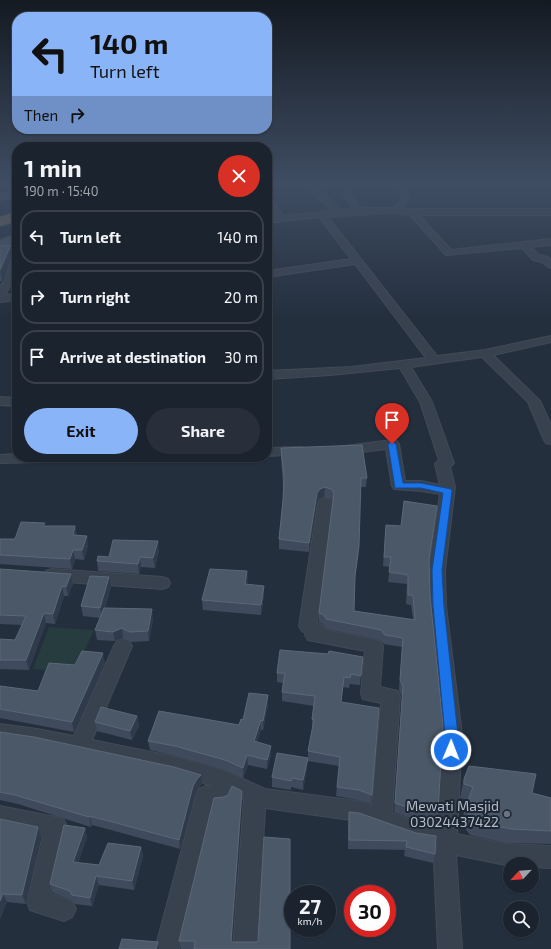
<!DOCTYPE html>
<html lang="en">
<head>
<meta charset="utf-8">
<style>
	body { margin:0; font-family:"Exo 2",sans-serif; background:#282f3a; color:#f1f3f6; height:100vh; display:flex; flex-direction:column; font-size:15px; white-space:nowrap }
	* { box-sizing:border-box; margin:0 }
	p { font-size:13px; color:#a0a4aa }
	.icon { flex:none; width:22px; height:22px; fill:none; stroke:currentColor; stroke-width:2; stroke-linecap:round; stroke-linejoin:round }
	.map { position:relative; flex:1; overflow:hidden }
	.side { position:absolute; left:12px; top:142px; width:260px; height:320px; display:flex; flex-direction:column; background:#1b232e; border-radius:16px; box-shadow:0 1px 3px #0004,0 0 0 1px #39404a }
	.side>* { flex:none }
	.banner { position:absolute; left:12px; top:12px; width:260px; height:122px; border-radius:16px; box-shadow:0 1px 3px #0004,0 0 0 1px #39404a; background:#8ab4f8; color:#111; overflow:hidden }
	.needle { width:26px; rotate:244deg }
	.tools { position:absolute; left:503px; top:857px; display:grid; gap:8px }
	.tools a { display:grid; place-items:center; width:36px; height:36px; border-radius:50%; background:#1b232e; box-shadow:0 1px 3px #0004,0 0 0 1px #39404a; font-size:20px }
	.speed { position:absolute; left:284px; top:885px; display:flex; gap:8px; font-size:20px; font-weight:700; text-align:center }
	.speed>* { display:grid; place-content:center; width:52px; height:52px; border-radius:50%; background:#1b232e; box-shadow:0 1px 3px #0004,0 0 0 1px #39404a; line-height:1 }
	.speed small { font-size:10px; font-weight:400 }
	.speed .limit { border:6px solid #d22; background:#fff; color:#111 }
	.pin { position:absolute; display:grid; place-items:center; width:34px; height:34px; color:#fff; margin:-41px -17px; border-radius:50% 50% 50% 0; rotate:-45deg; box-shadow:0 0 4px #0007 }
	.pin .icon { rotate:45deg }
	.me { position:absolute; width:44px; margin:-22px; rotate:1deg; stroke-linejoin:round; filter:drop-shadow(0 0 3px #0008) }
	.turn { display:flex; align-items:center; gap:14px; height:84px; padding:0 12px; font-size:18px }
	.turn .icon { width:52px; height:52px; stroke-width:2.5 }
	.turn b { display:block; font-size:28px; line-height:34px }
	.then { display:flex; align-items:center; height:38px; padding:0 12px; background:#0003; gap:8px; font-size:15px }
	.round { display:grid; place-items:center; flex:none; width:42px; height:42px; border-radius:21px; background:#282f3a }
	.headline { display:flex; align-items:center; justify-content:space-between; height:68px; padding:0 12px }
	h1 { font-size:24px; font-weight:700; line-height:30px }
	.primary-button { display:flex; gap:8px; margin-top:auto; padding:8px 12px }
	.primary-button a { flex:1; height:46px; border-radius:24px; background:#8ab4f8; color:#111; font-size:16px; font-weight:700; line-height:46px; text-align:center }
	.primary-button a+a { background:#282f3a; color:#f1f3f6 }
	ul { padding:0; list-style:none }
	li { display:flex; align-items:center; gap:12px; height:54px; margin:0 8px 6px; padding:0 4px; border:2px solid #39404a; border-radius:16px }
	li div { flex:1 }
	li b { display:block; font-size:15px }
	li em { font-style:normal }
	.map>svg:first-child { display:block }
	.green { fill:#263c3f }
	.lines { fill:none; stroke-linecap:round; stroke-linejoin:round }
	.street-casing { stroke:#414a57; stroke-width:2 }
	.secondary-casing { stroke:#414a57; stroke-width:1 }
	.highway-casing { stroke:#434c59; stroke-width:2 }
	.street { fill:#38414e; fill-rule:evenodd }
	.secondary { fill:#465061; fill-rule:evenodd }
	.highway { fill:#746855; fill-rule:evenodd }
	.wall { fill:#3f4b5c }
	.shaded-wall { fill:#2f3b4b }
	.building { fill:#4b5868; stroke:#5c6777 }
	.route { fill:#1a73e8; stroke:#114b97 }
	.worship-dot { fill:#6b7280; stroke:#1d2633; stroke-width:1.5 }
	.labels { text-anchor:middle; stroke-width:4; stroke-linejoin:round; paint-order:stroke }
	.near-poi-label { font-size:14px; fill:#b4bcc9; stroke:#1d2633; text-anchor:end }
</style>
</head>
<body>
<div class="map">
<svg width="551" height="949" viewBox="0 0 551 949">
	<rect width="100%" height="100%" fill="#242f3e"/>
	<!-- green -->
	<path class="green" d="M49,627L94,630L75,672L33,669Z"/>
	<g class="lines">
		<!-- street casing -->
		<g class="street-casing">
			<path id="street" d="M9,184H17V194L10,192Z
				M394,184H402L410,197L403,209H551V215H419L451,250L551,239V245L531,247L539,255L548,257L551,260V268L548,267L542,262L533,260L522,248L446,255L410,215L390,213L328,217L437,356L485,350L551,336V342L493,355L540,401L551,425V444L546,443L544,440L528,402L482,357L411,367L432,402L454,463L450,467L455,487L445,570L446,606L462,735L457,834L506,844L551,846V868L532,867V864L506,865L456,855L462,949H438L434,862L435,844L415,841L358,821L265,808L257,949H233L244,799L232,793L228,803L221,806H214L179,949H155L196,796L199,789L206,786H213L176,775L37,745L0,740V724L37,729L74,736L114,646L117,641L123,639L129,641L132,646L92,740L176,757L225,771L265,789L358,801L372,806L381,703L363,699L361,694L365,651L308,640L305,635L306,633L302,631L299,626L318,503L320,500L325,498L330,500L332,503L317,623L322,625L325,630L380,641L383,646L380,687L398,691L400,696L392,813L415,821L437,823L442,735L430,606L429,570L440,494L421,491L394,489L392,486L386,449L345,454L340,453L338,450L340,447L345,446L392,440L397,441L399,444L405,481H421L440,485L435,464L439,460L420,402L400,368L330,375L267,379V371L351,367L426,358L355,264L267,277V271L351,259L319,217L267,223V217H275L267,204V196H270L283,216L333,211L311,192V188H317L342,210L353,209L342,194L346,192H349L361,208H395L402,197Z
				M17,256V273L5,295L17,294V300L0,302V287L5,279L12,259Z
				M0,397L17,398V406L0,405Z
				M301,447L306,448L308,451L306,454L267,456V448Z
				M17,454V457H87L85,460L80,461L0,463V455Z
				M52,569L162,577L168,579L170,583L168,587L162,589L52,581L46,579L44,575L46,571Z
				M0,806L56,817L64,820L67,827L51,894L72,901L76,909L72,917L64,921L30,910L27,902L43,835L0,826Z"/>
		</g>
		<!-- secondary casing -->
		<g class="secondary-casing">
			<path id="secondary" d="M17,190V197L0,201V194Z
				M17,233V241L0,248V240Z"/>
		</g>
		<!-- highway casing -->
		<g class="highway-casing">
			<path id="highway" d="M17,212V221L0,226V217Z"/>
		</g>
		<!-- street -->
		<use href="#street" class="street"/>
		<!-- secondary -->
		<use href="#secondary" class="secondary"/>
		<!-- highway -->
		<use href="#highway" class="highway"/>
	</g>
	<!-- wall -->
	<path class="wall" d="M11,245L13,255L2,281H0V246Z
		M281,448L367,478L366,487H360L358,556L355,580L354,611L413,619L411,605L406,604L407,584L388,582L390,567L383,566L385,535L386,525L429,560L438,812L436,821L415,820L394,812L402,696L399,690L402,647L384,644L380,640L326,629L323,624L319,622V613L333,502L331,499L324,497L319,499L317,502L309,552L279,549V539L283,500V485L281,457Z
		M45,526H75L77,536L88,545L84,560L75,559L72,569L0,564V539H15Z
		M159,550L155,568L141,567L139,574L98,571L97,561L109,557Z
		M0,569L71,574L73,584L68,596H64L55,624L46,623L29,670L0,669V639L15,640L22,625L0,624Z
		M247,571V584L264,595L261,615L203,610L202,600Z
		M111,587L105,608L153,619L149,641L131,642L123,638L115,641L97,640L95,630L100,618L83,616L81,606Z
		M328,654L363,657L360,685L350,684L349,688L343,687L341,702L372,795L371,804L358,800L336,796L339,766L308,761V751L312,729V719L314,706L282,701V692L283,683L277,682V673Z
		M105,663L74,732L0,718V686L38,691L75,665Z
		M268,695V705L263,730H261L257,742L271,755L267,769L248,765L243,778L225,770L176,756L150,750L148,741L239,725L243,720Z
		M137,716L139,726L132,740L97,731L95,722Z
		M0,732L202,784L198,788L195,796L180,849L111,830L92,825L91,827L18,804L0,800Z
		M307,768L303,790L291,787V790L272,787V777Z
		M464,779L532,793L551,798V844L506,843L470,835L461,823L465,809L468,800L460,798L461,793Z
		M242,791V800L232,942L290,949H181L179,941L224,797Z
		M349,812L435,854L433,863L404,856L405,850L348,849V821Z
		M0,819L38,827L41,836L26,904L7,902L0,919Z
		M85,828L87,837L78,863L99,865L141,847L143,856L134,890L99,885L92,906L75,904L72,900L53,893L50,884Z"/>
	<!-- shaded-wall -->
	<path class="shaded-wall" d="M11,245L13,255L2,281L0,270Z
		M325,487L324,497L319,499L317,502L309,552V543L317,493L320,489Z
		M75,526L77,536L73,535Z
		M87,536L88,545L84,560L82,550Z
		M158,541L159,550L155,568L153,558Z
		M73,550L75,559L72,569L70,559Z
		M140,557L141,567L139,574L138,564Z
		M247,571L248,581L246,594L245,584Z
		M71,574L73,584L68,596L66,587Z
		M109,577L111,587L102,618L100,608Z
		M62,586L64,596L55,624L53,614Z
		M264,586V595L261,615V605Z
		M152,609L153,619L149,641L148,631Z
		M44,613L46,623L29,670L26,660Z
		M122,628L123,638L115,641L113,632Z
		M103,653L105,663L74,732L72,722Z
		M268,695V705L263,730V721Z
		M137,716L139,726L132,740L130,731Z
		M261,720V730L254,751V741Z
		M271,746V755L267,769V760Z
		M247,755L248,765L243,778V768Z
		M308,758L307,768L303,790V780Z
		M201,775L202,784L198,788L195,796L180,849L179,840L193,786L197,779Z
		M242,791V800L232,949L231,942Z
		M89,816L92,825L91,827L89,817Z
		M38,827L41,836L26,904L22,895Z
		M85,828L87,837L75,871L73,862Z
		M141,847L143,856L134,890L132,881Z
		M96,876L99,885L92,906L90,898Z
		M3,894L7,902L0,919V901Z
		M158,942L159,949H156Z"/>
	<!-- building -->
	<path class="building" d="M11,245L0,270V246Z
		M362,445L367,478H361L359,546L355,576L354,611L415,620L413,595H408V575L389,572L391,557H384L386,525L401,526L404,501L437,506L429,560L430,596L443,725L438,812L417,810L395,803L403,686L400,680L403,638L385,635L381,630L326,619L324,615L319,613L334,493L331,489L325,487L320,489L317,493L309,543L279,539L283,500L284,477L281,448Z
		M21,522L45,523L43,526H75L73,535L87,536L82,550H73L70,559L0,555V539H15Z
		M113,540L158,541L153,558L140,557L138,564L97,561L98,556L109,557Z
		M0,569L71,574L66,587L62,586L53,614L44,613L26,660H0V639L15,640L26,616L0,615Z
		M210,569L247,571L245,584L264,586L261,605L202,600Z
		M90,576L109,577L100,608L81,606Z
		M104,608L152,609L148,631L130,632L122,628L113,632L95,630Z
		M280,650L328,654L329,651L363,657L361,676L351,674L350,678L344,677L341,702L379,708L372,795L359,790L337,787L340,757L308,751L314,720L312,719L315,696L282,692L285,673H277Z
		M82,651L103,653L72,722L0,709V686L38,691L49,663L75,665Z
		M249,693L268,695L263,721L261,720L254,741L271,746L267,760L247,755L243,768L225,760L175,746L148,741L159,711L239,725L241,719L243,720Z
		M101,707L137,716L130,731L95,722Z
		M0,732L34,737L174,767L201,775L197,779L193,786L179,840L109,821L89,816V817L15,795L0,792Z
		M277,753L308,758L303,780L292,778L291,781L272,777Z
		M469,766L536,774L532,793L551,798V831L511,829L474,822L465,809L473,787L464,784V779Z
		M232,786L242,791L231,942H257L258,941L264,837L290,839V949H194L195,941H179L214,798L224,797L228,795Z
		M349,812L359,813L416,833L436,836L435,854L406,847L407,841L349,840Z
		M0,819L38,827L22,895L3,894L0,901Z
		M64,825L85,828L73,862L99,865L108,843L141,847L132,881L96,876L90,898L72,895L70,891L50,884Z
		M122,939L158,942L156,949H119Z"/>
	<!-- sky -->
	<linearGradient id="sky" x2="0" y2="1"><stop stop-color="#141a22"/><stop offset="0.58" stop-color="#3f4d63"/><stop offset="1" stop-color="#3f4d63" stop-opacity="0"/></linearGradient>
	<rect width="551" height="317" fill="url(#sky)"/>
	<!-- route -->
	<path class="route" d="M392,441L396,444L403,483H421L451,489L452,491L442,570L444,606L458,735L457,750L455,754L451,755L446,754L444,750L445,735L433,606L432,570L443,493L421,488H395L388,444Z"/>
	<!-- markers -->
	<circle class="worship-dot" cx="507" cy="814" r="4"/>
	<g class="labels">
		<!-- near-poi labels -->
		<g class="near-poi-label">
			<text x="499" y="811">Mewati Masjid<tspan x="499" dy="16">03024437422</tspan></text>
		</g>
	</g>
</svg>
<div class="tools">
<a><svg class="needle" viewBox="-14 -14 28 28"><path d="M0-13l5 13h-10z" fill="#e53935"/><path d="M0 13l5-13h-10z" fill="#a0a4aa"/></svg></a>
<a><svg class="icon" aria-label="search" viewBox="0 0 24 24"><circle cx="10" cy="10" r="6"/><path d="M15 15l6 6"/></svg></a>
</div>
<div class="speed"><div>27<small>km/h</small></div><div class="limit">30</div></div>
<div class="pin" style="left:392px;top:444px;background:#d93025"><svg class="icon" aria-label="arrive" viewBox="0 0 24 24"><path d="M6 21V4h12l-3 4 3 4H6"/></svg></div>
<svg class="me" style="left:451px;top:750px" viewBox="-20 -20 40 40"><circle r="17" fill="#1a73e8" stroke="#fff" stroke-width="3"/><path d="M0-11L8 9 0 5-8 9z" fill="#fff"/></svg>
<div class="banner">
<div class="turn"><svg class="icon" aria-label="left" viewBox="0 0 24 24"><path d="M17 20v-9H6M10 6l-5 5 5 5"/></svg><div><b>140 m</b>Turn left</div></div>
<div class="then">Then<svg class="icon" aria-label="right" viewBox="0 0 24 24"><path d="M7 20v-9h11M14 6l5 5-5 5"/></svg></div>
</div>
<section class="side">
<div class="headline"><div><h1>1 min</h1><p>190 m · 15:40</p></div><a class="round" style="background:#d93025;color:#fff"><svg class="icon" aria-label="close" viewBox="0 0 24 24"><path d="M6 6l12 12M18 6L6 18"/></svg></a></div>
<ul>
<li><svg class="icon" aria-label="left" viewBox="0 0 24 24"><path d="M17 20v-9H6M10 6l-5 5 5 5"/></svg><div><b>Turn left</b></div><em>140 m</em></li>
<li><svg class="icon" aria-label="right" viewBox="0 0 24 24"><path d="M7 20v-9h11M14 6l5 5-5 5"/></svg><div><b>Turn right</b></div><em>20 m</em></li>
<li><svg class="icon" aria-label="arrive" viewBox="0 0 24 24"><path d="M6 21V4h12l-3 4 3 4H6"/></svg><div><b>Arrive at destination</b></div><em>30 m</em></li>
</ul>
<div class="primary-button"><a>Exit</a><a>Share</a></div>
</section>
</div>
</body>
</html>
